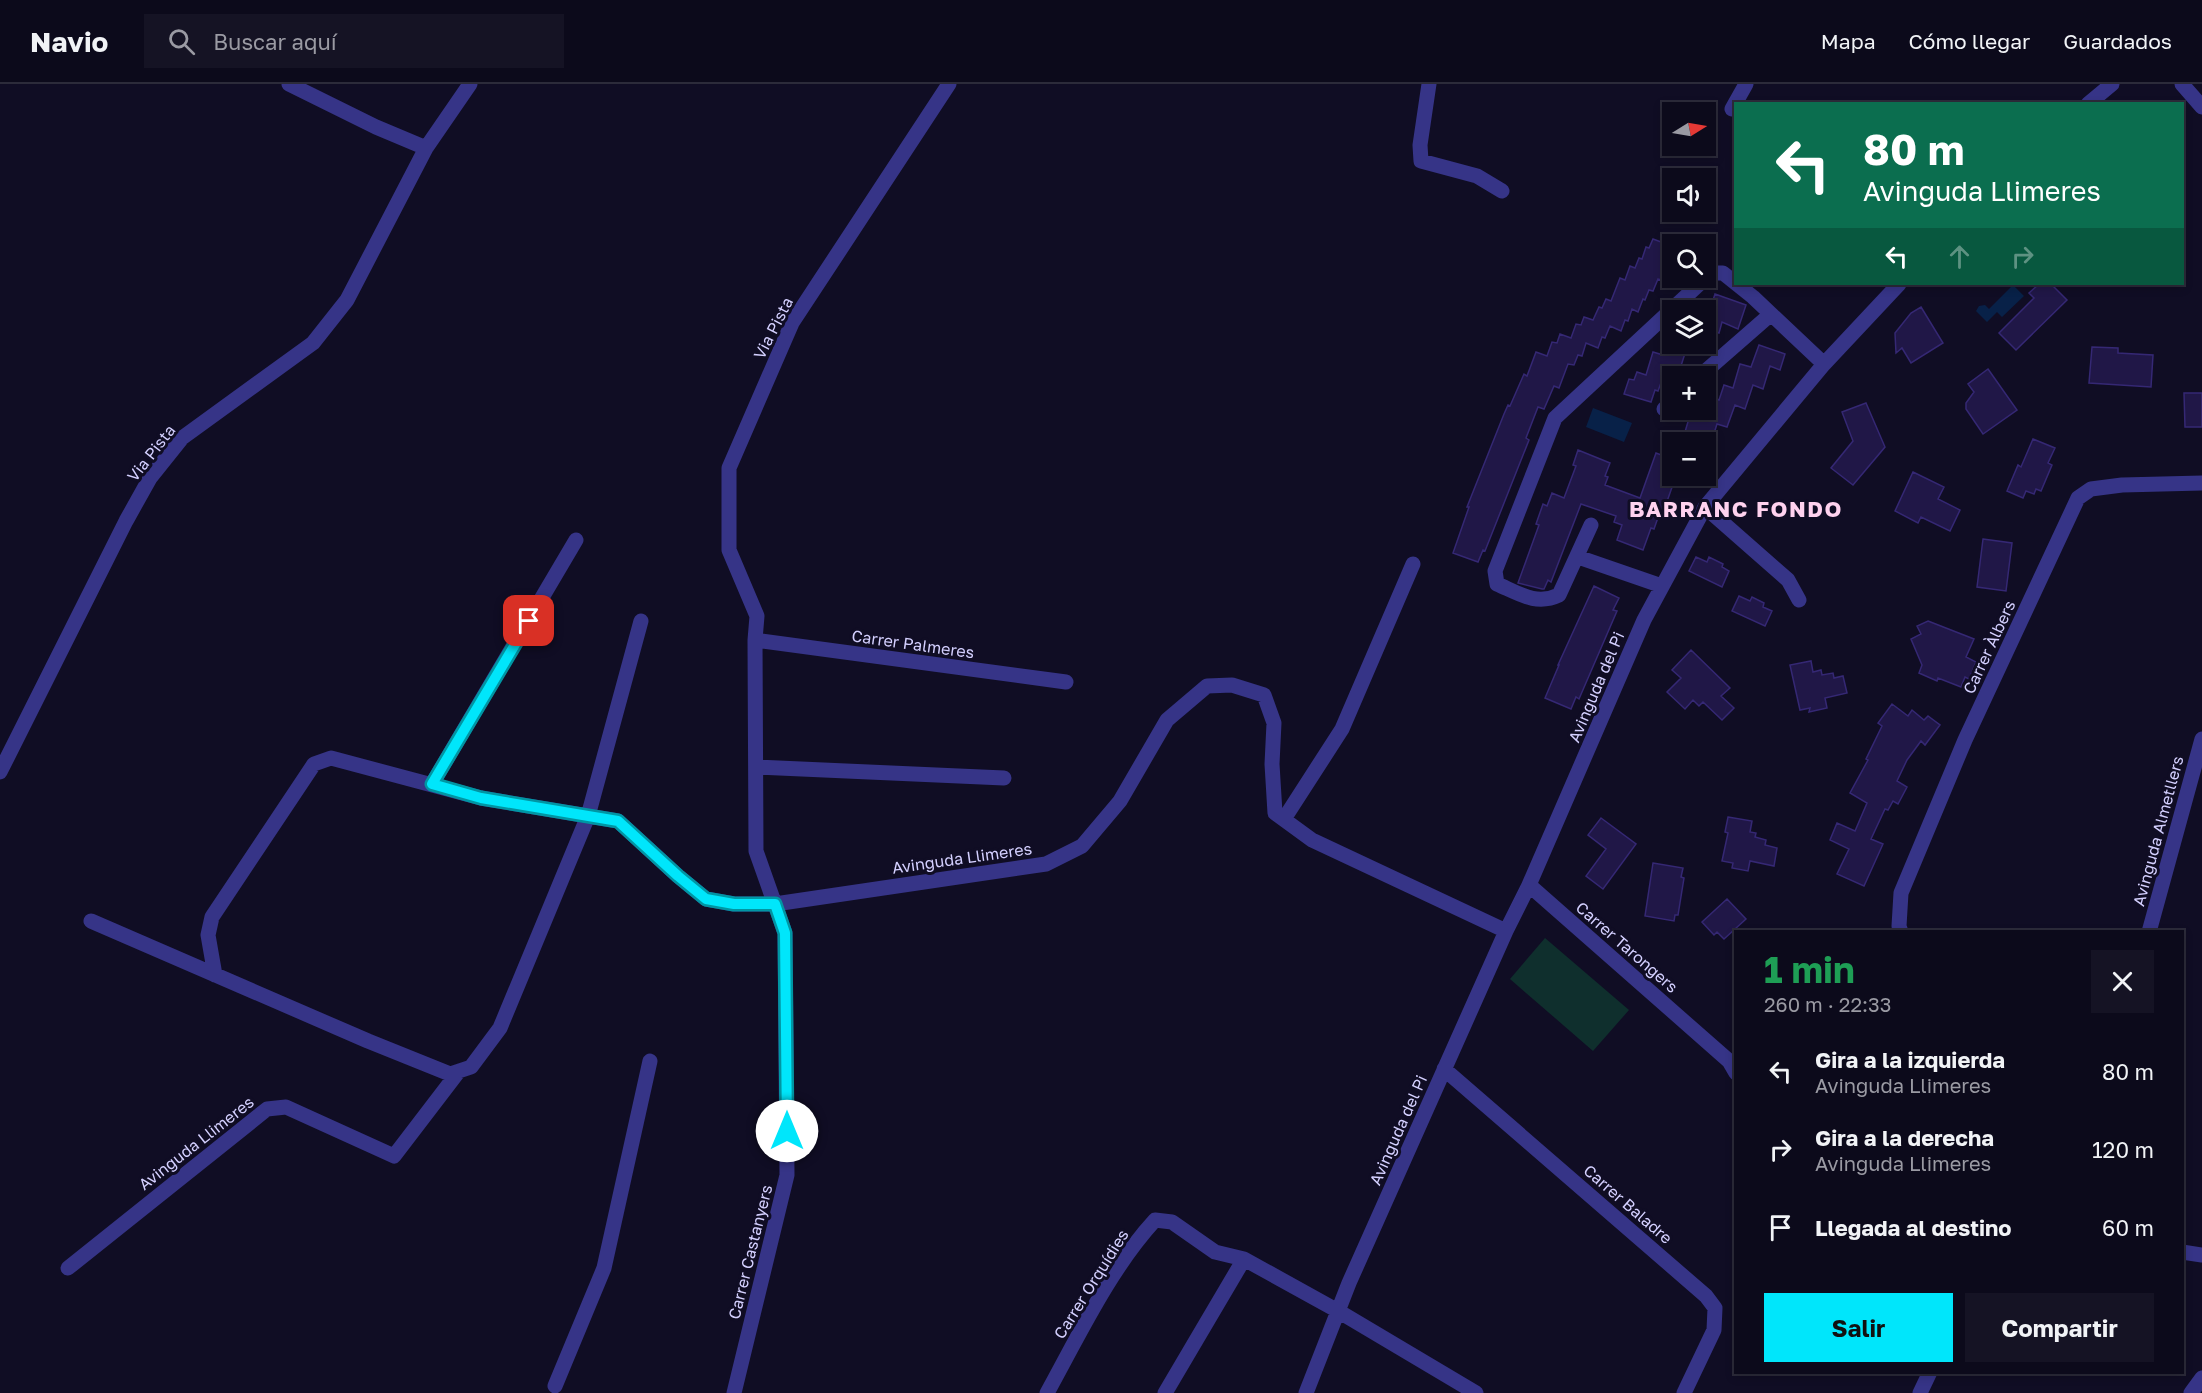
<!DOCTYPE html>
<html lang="es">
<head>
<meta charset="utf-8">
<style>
	body { margin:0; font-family:"Golos Text",sans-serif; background:#151324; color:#f1f3f6; height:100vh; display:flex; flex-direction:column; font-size:22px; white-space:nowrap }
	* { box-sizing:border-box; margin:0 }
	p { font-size:20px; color:#9a9aa3 }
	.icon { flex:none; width:33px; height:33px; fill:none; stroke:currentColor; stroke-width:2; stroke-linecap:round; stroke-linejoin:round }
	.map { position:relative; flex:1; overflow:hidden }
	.panel { position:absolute; left:1734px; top:846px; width:450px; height:444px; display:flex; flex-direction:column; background:#0c0a1b; border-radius:0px; box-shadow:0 3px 9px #0003,0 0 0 2px #2c2b3a }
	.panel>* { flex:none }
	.banner { position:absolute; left:1734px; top:18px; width:450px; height:183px; border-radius:0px; box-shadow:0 3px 9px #0003,0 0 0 2px #2c2b3a; background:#0b6e4f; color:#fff; overflow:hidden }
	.needle { width:39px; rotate:79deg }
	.fabs { position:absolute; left:1662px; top:18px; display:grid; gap:12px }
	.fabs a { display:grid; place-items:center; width:54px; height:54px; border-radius:0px; background:#0c0a1b; box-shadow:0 3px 9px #0003,0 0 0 2px #2c2b3a; font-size:30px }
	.pin { position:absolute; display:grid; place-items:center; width:51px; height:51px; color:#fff; margin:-26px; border-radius:12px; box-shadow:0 3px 9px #0006 }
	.me { position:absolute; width:66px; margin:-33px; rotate:0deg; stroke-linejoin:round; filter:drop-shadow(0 0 4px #0008) }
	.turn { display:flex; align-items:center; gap:21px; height:126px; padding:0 30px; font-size:27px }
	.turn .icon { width:78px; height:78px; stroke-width:2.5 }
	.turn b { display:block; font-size:42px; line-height:51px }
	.lanes { display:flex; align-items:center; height:57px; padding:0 30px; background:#0003; justify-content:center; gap:30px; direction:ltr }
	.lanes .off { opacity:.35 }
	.round { display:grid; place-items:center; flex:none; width:63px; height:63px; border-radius:0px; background:#151324 }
	.overview { display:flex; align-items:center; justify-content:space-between; height:102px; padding:0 30px }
	h1 { font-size:36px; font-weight:700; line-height:45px; color:#1e9e55 }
	.action { display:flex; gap:12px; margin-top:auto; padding:12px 30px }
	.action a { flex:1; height:69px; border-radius:0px; background:#00e6fb; color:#111; font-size:24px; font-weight:700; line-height:69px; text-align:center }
	.action a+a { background:#151324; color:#f1f3f6 }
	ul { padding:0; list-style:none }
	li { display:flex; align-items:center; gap:18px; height:78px; padding:0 30px }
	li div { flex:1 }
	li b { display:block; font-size:22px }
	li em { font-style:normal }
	header { display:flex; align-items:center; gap:36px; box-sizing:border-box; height:84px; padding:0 30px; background:#0c0a1b; border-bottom:2px solid #2c2b3a }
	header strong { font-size:28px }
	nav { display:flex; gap:33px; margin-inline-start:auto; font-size:21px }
	.search { width:420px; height:54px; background:#151324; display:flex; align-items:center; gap:15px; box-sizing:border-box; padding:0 21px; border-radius:0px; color:#9a9aa3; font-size:22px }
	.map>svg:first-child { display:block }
	.green { fill:#0f2f2d }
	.water { fill:#082148 }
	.building { fill:#201747; stroke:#352874; stroke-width:1.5 }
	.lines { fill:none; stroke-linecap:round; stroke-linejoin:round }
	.street { stroke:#363487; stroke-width:15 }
	.route-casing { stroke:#0096a3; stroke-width:15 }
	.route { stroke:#00e6fb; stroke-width:10 }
	.labels { text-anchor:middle; stroke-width:6; stroke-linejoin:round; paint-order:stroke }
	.street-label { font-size:16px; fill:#d4d0ff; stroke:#100d24 }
	.district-label { font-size:22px; font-weight:bold; letter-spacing:1.5px; fill:#ffd2ef; stroke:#100d24 }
</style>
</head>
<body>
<header>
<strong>Navio</strong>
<div class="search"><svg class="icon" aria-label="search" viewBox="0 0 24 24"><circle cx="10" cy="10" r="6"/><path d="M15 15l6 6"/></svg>Buscar aquí</div>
<nav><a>Mapa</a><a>Cómo llegar</a><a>Guardados</a></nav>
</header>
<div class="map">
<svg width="2202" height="1309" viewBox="0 0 2202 1309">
	<rect width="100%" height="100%" fill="#100d24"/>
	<!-- green -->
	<path class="green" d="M1545,854L1629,926L1593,967L1510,895Z"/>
	<!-- water -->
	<path class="water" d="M2013,201L2024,212L2002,233L1997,228L1987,238L1976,227L1979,222L1985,221L1989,225Z
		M1593,324L1632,339L1624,358L1586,343Z"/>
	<!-- building -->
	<path class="building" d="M1653,155L1672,162V188L1665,184L1660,196L1658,195L1653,207L1649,206L1645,216L1643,215L1638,228L1632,225L1628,237L1625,236L1621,247L1610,242L1605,254L1602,253L1598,264L1586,259L1582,272L1578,271L1574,281L1568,280L1559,304L1554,302L1544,325L1538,323L1526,354L1529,356L1485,467L1483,466L1478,478L1453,469L1469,423H1467L1504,330L1508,321L1510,322L1524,290L1527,292L1536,268L1547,272L1552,258L1557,259L1560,250L1571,254L1576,240L1581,241L1584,233L1593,236L1599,223L1602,224L1606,215L1611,217L1620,194L1625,196L1630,182L1635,184L1639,174L1642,175L1646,163L1649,164Z
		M2039,200H2051L2067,216L2016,266L1999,249L2034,214L2029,209Z
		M1715,210L1746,221L1738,245L1722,238L1719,249L1706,245V238Z
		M1921,223L1943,259L1911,279L1902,264L1896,269L1895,249L1911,229Z
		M1667,260H1688L1679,288L1676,287L1674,292H1672V299L1662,296L1658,307L1655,306L1651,318L1624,310L1629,295L1634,296L1637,288L1646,291L1653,268L1663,271Z
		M1759,261L1785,270L1780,286L1770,282L1763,305L1753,301L1745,325L1735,321L1727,343L1717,340L1710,362L1706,358H1682L1690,331L1707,336H1706V311L1719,316L1724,301L1733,304L1740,280L1751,283Z
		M2092,263L2118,264V269L2153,271L2151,303L2089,299Z
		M1988,285L2017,326L1983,350L1966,325V319L1974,308L1968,300Z
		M2184,309H2202V343H2185Z
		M1866,319L1885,363L1853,401L1831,384L1853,357L1842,328Z
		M2033,355L2055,364L2048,379L2052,381L2041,407L2036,405L2034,410L2026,407L2023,414L2007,407L2018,381L2021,383Z
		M1578,366L1610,379L1605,392L1608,393L1605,401L1640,414L1656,369L1672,375V392H1676L1665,423L1662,422L1654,445L1651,444L1643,466L1617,456L1622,441L1614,438L1616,432L1581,420L1551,498L1548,496L1544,505H1542L1518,499L1539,441L1536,440L1543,420L1547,422L1552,409L1564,414L1576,382L1573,381Z
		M1913,388L1944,403L1938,415L1960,426L1950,447L1921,433L1918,439L1895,427Z
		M1983,455L2012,459L2006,507L1977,503Z
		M1696,473L1707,478L1709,473L1723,480L1722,483L1729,487L1722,503L1689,487Z
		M1594,502L1619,514L1613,526L1617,527L1579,615L1576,613L1571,625L1545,614L1559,581H1558Z
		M1739,512L1750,517L1752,513L1764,519L1763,523L1772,527L1765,542L1732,527Z
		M1928,537L1974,555L1966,573L1976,578L1969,595L1965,593L1961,603L1938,594L1937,597L1919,589L1922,581L1911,555L1921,550L1917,542Z
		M1691,566L1730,604L1721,612L1734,624L1722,636L1703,618L1699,622L1693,616L1685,625L1667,608L1681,594L1672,586Z
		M1811,577L1813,588L1821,586L1822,591L1833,589L1834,594L1843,592L1847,609L1825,614L1827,624L1809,628L1810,624L1800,626L1790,581Z
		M1892,620L1908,632L1912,626L1924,636L1928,632L1940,641L1925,661L1921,657L1907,676L1897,697L1907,703L1898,720L1893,717L1888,726L1885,725L1871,755L1883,760L1864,802L1837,790L1849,765L1830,756L1837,739L1855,747L1867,719L1850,709L1868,676L1866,675L1882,642L1878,639Z
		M1728,733L1752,737L1750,748L1756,749L1755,753L1766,756L1765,761L1777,764L1774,782L1750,777L1748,787L1732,784L1733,779L1722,777L1728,749L1725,748Z
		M1601,734L1636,760L1603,805L1586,792L1606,765L1588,751Z
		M1653,779L1683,784L1681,793L1684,794L1678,831H1675L1674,837L1645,832Z
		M1727,815L1746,835L1724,855L1717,848L1714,851L1702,838Z"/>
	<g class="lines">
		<!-- street -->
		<path class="street" d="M289,0L376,43L426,64
			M1429,0L1420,61L1421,77L1477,92L1502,107
			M2182,0L2202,23
			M2088,20L2112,0
			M1732,25L1746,0
			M1700,292L1771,230
			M1664,325L1672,317
			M1705,423L1788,496L1799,516
			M1591,441L1559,511C1536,522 1518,509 1497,500L1495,487L1555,334L1711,189H1723L1753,213L1824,280
			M1578,473L1662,502
			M755,556L1066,598
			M756,683L1004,694
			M0,688L126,437L150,394L182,354L313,259L347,216L426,64L470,0
			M432,700L576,456
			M1284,735L1342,645L1413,480
			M1529,801L1644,536L1705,423L1824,280L1899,200
			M91,837L368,957L450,990L471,983L500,944L588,732L641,537
			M1901,848L1899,842L1901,809L1965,656L2078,414L2091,405L2122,401L2202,399
			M2149,848L2202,655
			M215,891L208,851L212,833L314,680L331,674L481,714L618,737L678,792L706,815L734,820H775L1046,780L1082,762L1120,717L1167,636L1207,602L1232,601L1264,611L1274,639L1272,680L1275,729L1312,756L1506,847
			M1444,985L1706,1212L1715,1224L1714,1246L1684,1309
			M2182,1168L2202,1171
			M68,1184L267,1025L286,1023L394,1072L459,987
			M555,1302L604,1184L650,977
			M734,1309L787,1091L785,849L756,767L755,556L757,532L729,466V384L792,239L949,0
			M1047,1309C1079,1251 1110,1185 1155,1136L1172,1138L1215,1168L1244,1175
			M1165,1309L1244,1175L1338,1227L1476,1309
			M1306,1309L1349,1199L1506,847L1529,801L1729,977L1736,989
			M1920,1309L1930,1288
			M2191,1309L2202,1294"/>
	</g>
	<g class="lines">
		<!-- route casing -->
		<g class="route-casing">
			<path id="route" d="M529,537L432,700L481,714L618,737L678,792L706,815L734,820H775L785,849L787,1047"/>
		</g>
		<!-- route -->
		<use href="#route" class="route"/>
	</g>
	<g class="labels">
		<!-- street labels -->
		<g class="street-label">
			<text transform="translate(773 244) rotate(-63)" y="6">Via Pista</text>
			<text transform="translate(151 369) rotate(-52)" y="6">Via Pista</text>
			<text transform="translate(913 560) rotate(8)" y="6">Carrer Palmeres</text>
			<text transform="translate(1989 563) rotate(-65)" y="6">Carrer Àlbers</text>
			<text transform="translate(1596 603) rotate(-67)" y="6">Avinguda del Pi</text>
			<text transform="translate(2158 747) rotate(-75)" y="6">Avinguda Almetllers</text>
			<text transform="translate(962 774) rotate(-8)" y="6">Avinguda Llimeres</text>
			<text transform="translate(1627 863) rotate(41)" y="6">Carrer Tarongers</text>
			<text transform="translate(1398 1046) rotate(-66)" y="6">Avinguda del Pi</text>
			<text transform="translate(196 1059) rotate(-38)" y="6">Avinguda Llimeres</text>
			<text transform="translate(1628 1120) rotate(41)" y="6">Carrer Baladre</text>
			<text transform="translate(750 1168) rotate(-76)" y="6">Carrer Castanyers</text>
			<text transform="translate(1091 1200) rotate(-58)" y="6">Carrer Orquídies</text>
		</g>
		<!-- district labels -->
		<g class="district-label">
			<text x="1736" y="433">BARRANC FONDO</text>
		</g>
	</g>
</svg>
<div class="fabs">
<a><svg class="needle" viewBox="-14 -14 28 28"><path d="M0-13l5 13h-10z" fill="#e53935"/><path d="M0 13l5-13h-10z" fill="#9a9aa3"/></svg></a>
<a><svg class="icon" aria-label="sound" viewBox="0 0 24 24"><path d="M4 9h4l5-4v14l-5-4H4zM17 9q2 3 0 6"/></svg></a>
<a><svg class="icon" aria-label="search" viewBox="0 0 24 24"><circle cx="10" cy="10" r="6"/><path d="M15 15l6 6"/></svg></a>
<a><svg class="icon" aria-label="layers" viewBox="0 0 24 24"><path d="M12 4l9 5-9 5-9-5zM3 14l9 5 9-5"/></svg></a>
<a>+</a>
<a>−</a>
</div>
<div class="pin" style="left:529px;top:537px;background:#d93025"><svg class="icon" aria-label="arrive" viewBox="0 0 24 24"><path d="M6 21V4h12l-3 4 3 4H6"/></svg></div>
<svg class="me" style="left:787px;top:1047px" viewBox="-20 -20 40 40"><circle r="19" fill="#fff"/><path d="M0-13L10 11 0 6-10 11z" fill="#00e6fb"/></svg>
<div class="banner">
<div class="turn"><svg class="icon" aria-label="left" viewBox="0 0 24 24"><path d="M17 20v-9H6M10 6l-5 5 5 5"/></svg><div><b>80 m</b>Avinguda Llimeres</div></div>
<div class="lanes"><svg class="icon" aria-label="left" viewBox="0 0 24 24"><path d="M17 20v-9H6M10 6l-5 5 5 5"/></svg><svg class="icon off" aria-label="ahead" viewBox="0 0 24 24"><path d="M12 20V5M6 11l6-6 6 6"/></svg><svg class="icon off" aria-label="right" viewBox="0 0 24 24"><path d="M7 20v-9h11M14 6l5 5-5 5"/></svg></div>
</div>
<section class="panel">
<div class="overview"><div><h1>1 min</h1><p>260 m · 22:33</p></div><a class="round"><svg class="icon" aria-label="close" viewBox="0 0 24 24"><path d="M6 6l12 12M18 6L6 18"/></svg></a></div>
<ul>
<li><svg class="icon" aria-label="left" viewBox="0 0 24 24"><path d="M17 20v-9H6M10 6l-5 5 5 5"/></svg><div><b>Gira a la izquierda</b><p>Avinguda Llimeres</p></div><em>80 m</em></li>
<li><svg class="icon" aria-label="right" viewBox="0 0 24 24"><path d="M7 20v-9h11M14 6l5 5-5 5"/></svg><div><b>Gira a la derecha</b><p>Avinguda Llimeres</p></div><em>120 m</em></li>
<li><svg class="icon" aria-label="arrive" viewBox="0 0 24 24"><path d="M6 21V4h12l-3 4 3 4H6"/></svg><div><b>Llegada al destino</b></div><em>60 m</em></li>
</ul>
<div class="action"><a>Salir</a><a>Compartir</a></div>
</section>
</div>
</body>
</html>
